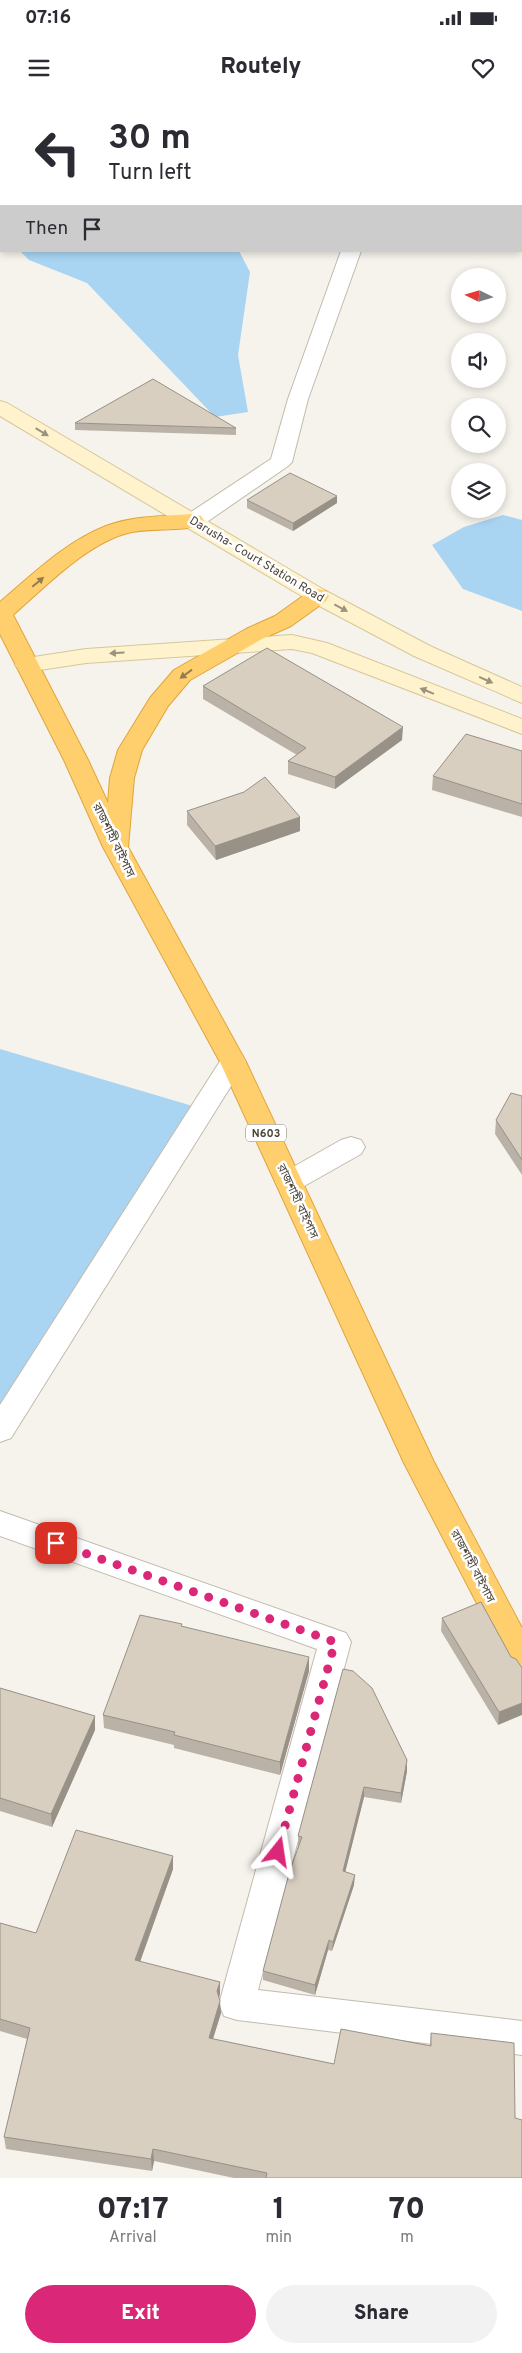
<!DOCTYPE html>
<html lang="en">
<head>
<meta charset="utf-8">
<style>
	body { margin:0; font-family:Overpass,"Noto Sans Bengali",sans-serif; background:#f2f2f3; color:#2b2b33; height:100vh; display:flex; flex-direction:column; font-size:19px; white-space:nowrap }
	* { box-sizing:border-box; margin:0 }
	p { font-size:16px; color:#7c7c81 }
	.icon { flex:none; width:28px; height:28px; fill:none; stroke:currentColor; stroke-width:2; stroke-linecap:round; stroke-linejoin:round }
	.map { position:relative; height:2078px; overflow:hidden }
	.side { display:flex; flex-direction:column; background:#fff; flex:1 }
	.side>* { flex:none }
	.guide { position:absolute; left:0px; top:0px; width:522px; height:152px; box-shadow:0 2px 8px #0003; background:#fff; color:#2b2b33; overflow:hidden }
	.needle { width:32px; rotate:275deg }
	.fabs { position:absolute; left:451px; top:168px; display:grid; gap:10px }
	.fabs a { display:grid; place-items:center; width:55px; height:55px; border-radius:50%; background:#fff; box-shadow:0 2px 8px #0003; font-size:25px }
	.pin { position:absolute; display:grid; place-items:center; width:42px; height:42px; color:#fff; margin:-21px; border-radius:10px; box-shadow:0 2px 8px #0006 }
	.me { position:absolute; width:55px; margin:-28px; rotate:15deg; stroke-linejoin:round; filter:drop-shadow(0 0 4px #0008) }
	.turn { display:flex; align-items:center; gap:18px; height:105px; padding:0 25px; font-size:22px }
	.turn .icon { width:65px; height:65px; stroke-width:2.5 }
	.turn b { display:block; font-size:35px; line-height:42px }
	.then { display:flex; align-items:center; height:48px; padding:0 25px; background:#0003; gap:10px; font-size:19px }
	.eta { display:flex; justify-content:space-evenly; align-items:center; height:85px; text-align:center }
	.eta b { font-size:30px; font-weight:800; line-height:35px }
	.button { display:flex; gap:10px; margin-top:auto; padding:10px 25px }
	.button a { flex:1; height:58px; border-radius:30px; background:#db2777; color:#fff; font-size:20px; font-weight:800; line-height:58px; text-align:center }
	.button a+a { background:#f2f2f3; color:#2b2b33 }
	.status { display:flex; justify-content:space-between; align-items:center; height:35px; padding:0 25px; background:#fff; direction:ltr }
	.status svg { height:14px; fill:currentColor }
	header { display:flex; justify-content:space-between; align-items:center; height:65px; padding:0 25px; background:#fff; font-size:22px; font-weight:800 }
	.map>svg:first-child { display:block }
	.water { fill:#a9d4f2 }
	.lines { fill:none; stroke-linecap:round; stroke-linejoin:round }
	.street-casing { stroke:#c2bbae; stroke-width:2 }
	.secondary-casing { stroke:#d6c79b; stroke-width:2 }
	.highway-casing { stroke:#e0a43c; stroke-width:2 }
	.street { fill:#fff; fill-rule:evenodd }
	.secondary { fill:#fff3cd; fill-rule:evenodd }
	.highway { fill:#ffcf6e; fill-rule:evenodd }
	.wall { fill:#bab2a6 }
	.shaded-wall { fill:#979187 }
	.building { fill:#d8cfc1; stroke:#979187 }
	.oneway { fill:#9c937c }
	.oneway2 { fill:#937c4e }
	.route { stroke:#db2777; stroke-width:9; stroke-dasharray:0 16.2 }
	.labels { text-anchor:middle; stroke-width:5; stroke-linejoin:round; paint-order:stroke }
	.shield { fill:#fff; stroke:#817c74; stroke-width:1 }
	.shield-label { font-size:11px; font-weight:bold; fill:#4b4439 }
	.street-label { font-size:12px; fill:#4b4439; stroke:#fff }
</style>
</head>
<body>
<div class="status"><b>07:16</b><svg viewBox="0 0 49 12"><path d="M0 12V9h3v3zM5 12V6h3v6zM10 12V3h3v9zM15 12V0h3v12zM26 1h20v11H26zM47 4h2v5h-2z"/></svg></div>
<header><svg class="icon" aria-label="menu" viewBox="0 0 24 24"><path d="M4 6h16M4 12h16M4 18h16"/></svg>Routely<svg class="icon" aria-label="heart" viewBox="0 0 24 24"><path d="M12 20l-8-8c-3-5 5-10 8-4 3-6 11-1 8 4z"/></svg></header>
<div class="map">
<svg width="522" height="2078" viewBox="0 0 522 2078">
	<rect width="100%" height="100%" fill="#f6f3ec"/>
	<!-- water -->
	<path class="water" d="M20,151H239L250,172L238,255L248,312L215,317L87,183L29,160Z
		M503,415L522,420V511L463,489L432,445L464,427Z
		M0,949L196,1007L0,1324Z"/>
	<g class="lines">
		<!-- street casing -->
		<g class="street-casing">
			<path id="street" d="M341,151H361L308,299L292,362L288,366L201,426L193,428L185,426L182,421L185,416L271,359L288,299Z
				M233,953L242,955L246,962L11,1338L0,1342V1305L224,955Z
				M351,1037L361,1040L365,1047L361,1054L299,1089L289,1092L279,1089L275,1082L279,1075L341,1040Z
				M0,1411L346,1533L351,1542L258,1890L522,1921V1955L237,1920L224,1916L219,1904L317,1549L0,1436Z"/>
		</g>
		<!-- secondary casing -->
		<g class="secondary-casing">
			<path id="secondary" d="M0,301L7,303L326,491L430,546L522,587V603L414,556L310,501L0,316Z
				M292,535L327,543L522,619V634L312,553L292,549L86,563L27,572L19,570L15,565L19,560L27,558L86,549Z"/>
		</g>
		<!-- highway casing -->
		<g class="highway-casing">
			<path id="highway" d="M193,414L201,416L204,421L201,426C179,431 155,428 132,432C89,441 45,487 13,515L88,660L108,703L110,678L118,650L150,598L174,570L246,529L275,516L310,491L318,489L326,491L329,496L326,501L291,526L262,539L190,580L168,606L142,650L134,678L128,747L246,962L434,1362L522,1528V1572L511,1569L404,1363L220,962L103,747L64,660L0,534V502C32,475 65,442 106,426C133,416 164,416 193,414Z"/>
		</g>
		<!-- street -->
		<use href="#street" class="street"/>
		<!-- secondary -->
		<use href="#secondary" class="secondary"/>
		<!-- highway -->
		<use href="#highway" class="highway"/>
	</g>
	<!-- wall -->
	<path class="wall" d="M0,0H55L54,1H1V22H0Z
		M75,323L236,328V335L75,330Z
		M337,396V403L293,431L247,408V400Z
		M203,586L402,640L335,689L288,674V661L297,655L203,599Z
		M522,651V717L432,690L433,676Z
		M187,711L300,731L216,760L187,725Z
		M522,996V1075L495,1034L496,1020Z
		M442,1518L511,1557L498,1625L441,1531Z
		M182,1526L309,1571L280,1675L174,1648V1645L104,1628L103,1615Z
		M343,1569L407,1660V1671L401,1703L364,1697L345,1772L354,1785L332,1851L328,1850L315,1895L263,1880V1871L298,1746V1736Z
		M0,1588L95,1616V1630L52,1727L0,1711Z
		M173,1756V1769L140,1862L220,1894L219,1897L221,1913L213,1939L334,1964L430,1946L431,1933L515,2018L522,2078H234L154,2061L152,2071L6,2049L4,2037L27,1939L0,1931V1823L36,1833Z"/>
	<!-- shaded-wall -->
	<path class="shaded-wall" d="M337,396V403L293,431V423Z
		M403,627L402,640L335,689V677Z
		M300,717V731L216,760L215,746Z
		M309,1557V1571L280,1675V1662Z
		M522,1603V1615L498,1625L499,1612Z
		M95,1616V1630L52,1727L51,1714Z
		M407,1660V1671L401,1703V1693Z
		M364,1687V1697L343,1781V1771Z
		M173,1756V1769L136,1873L135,1860Z
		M355,1775L354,1785L332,1851L333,1842Z
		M329,1840L328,1850L315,1895V1885Z
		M220,1882V1894L217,1904V1891Z
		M220,1901L221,1913L209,1951V1938Z
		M153,2049L154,2061L152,2071L151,2059Z"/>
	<!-- building -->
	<path class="building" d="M0,0H50L49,1H1V15H0Z
		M153,279L236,328L75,323Z
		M290,373L337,396L293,423L247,400Z
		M267,548L403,627L335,677L288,661L306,648L203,586Z
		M466,634L522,651V704L433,676Z
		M265,677L300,717L215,746L187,711L244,692Z
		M511,993L522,996V1060L496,1020Z
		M481,1502L511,1557L516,1559L522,1568V1603L499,1612L442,1518Z
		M140,1515L182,1524L181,1526L309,1557L280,1662L174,1635L175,1632L103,1615Z
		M343,1569L353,1571L372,1588L407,1660L401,1693L364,1687L343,1771L355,1775L333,1842L329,1840L315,1885L263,1871L290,1770L302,1737L298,1736Z
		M0,1588L95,1616L51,1714L0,1698Z
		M76,1730L173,1756L135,1860L220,1882L217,1891L220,1901L209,1938L334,1964L341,1929L431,1946V1933L514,1943L515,2018L522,2020V2078H266L267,2073L153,2049L151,2059L4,2037L30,1928L0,1919V1823L36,1833Z"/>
	<!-- one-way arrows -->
	<defs><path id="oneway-solid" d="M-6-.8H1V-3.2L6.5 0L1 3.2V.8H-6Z" transform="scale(1.25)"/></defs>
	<g class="oneway">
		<use href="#oneway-solid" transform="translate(42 332) rotate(31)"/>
		<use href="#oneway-solid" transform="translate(341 508) rotate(28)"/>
		<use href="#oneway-solid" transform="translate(117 553) rotate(176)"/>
		<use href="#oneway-solid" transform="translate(486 580) rotate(24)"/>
		<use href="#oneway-solid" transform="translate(427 591) rotate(-158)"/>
	</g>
	<g class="oneway2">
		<use href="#oneway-solid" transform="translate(38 482) rotate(-40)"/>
		<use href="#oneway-solid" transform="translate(186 574) rotate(144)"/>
	</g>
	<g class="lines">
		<!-- route -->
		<path class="route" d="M56,1443L335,1542L278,1752"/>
	</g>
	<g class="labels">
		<!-- shield labels -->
		<rect class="shield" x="246" y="1024.5" width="40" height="17" rx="4"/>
		<g class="shield-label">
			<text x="266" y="1037">N603</text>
		</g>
		<!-- street labels -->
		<g class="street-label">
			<text transform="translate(257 459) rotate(31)" y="4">Darusha- Court Station Road</text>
			<text transform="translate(114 740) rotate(64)" y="4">রাজশাহী বাইপাস</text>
			<text transform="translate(298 1101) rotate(65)" y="4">রাজশাহী বাইপাস</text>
			<text transform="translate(473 1466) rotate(62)" y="4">রাজশাহী বাইপাস</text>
		</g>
	</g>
</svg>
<div class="fabs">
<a><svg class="needle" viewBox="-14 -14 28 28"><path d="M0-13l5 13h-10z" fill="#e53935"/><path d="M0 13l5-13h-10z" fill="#7c7c81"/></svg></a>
<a><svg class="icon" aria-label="sound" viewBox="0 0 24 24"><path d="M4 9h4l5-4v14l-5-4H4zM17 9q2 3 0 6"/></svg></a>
<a><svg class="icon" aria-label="search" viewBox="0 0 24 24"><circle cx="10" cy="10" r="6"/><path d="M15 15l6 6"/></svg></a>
<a><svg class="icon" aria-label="layers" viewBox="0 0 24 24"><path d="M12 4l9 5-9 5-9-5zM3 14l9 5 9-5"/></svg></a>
</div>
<div class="pin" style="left:56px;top:1443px;background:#d93025"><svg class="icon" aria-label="arrive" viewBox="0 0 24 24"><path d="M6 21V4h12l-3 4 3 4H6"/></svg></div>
<svg class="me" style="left:278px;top:1752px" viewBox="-20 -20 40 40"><path d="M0-17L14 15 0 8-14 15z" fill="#db2777" stroke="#fff" stroke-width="4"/></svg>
<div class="guide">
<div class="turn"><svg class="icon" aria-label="left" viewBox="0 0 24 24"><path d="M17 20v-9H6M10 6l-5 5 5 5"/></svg><div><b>30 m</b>Turn left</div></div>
<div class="then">Then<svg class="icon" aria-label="arrive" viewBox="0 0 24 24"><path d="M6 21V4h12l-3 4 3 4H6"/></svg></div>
</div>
</div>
<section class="side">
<div class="eta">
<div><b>07:17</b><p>Arrival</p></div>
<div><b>1</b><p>min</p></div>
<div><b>70</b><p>m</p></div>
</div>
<div class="button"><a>Exit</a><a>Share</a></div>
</section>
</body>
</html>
